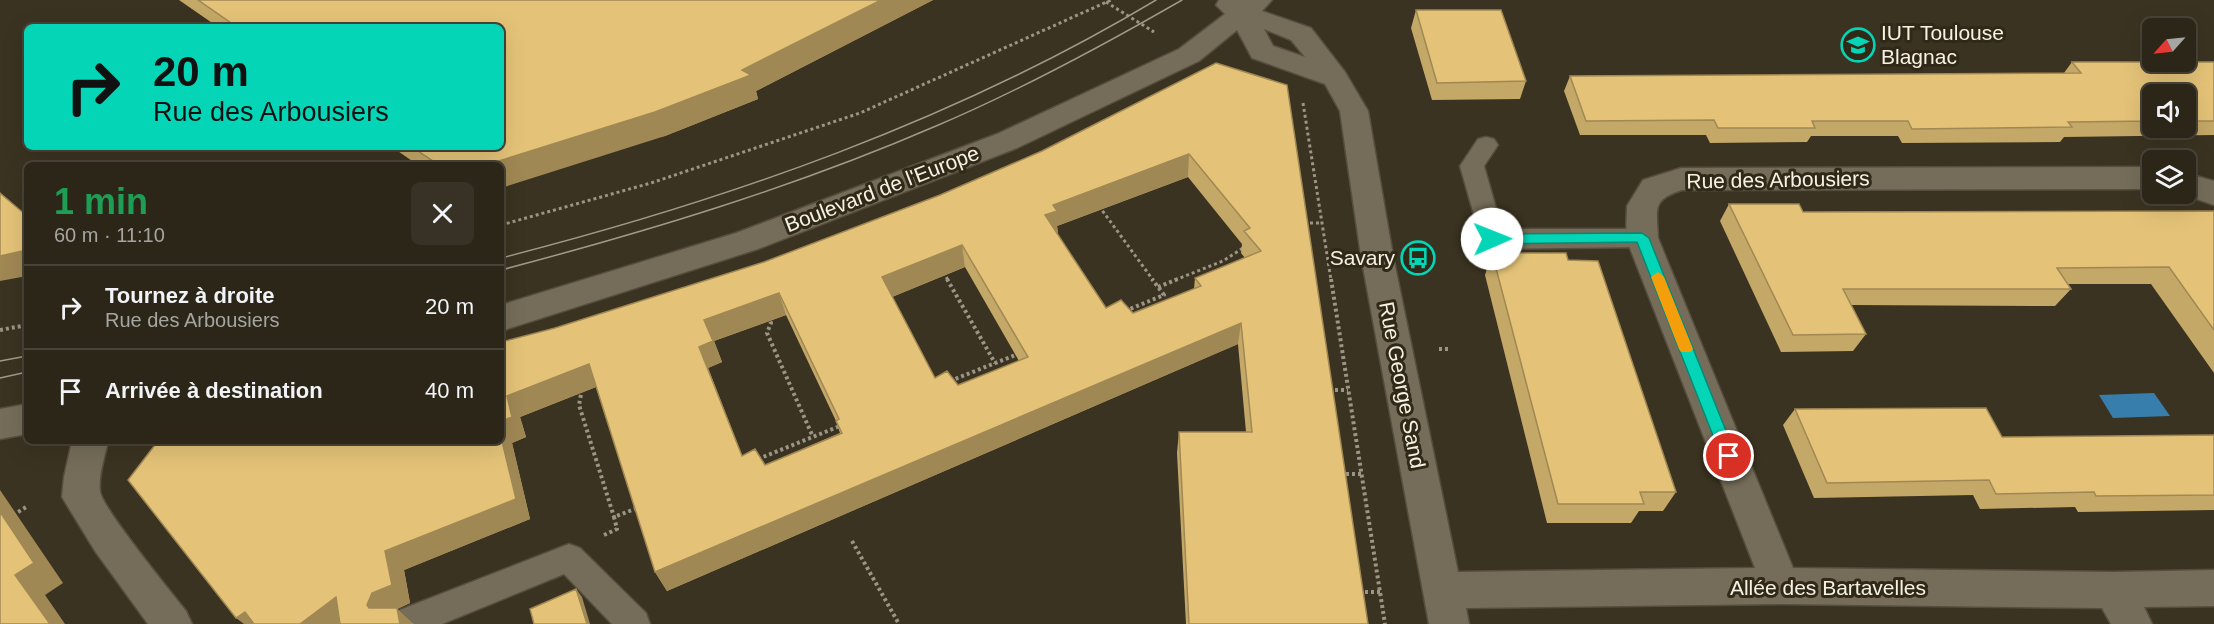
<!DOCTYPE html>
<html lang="fr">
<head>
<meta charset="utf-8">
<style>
	body { margin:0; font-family:Helvetica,sans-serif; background:#383226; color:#f1f3f6; height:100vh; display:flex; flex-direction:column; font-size:22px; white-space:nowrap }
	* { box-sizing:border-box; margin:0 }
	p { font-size:20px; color:#a6a5a2 }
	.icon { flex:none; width:33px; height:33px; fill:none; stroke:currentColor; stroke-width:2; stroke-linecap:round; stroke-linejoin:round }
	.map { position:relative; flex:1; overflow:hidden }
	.drawer { position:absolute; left:24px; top:162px; width:480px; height:282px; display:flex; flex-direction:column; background:#2c2619; border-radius:9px; box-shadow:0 6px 24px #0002,0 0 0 2px #484338 }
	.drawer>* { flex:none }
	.hud { position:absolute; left:24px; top:24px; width:480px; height:126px; border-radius:9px; box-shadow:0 6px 24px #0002,0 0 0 2px #484338; background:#04d5b6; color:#111; overflow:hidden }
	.needle { width:39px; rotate:243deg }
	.controls { position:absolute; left:2142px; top:18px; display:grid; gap:12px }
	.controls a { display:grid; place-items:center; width:54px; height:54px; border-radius:9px; background:#2c2619; box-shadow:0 6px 24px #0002,0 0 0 2px #484338; font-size:30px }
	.pin { position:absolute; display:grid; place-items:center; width:51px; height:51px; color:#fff; margin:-26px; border:3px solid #fff; border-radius:50%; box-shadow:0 2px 6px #0007 }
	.me { position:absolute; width:66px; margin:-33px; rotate:89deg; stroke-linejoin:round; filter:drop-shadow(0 0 4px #0008) }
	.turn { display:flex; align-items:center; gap:21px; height:126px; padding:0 30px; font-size:27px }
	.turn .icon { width:78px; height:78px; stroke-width:2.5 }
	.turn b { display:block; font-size:42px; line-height:51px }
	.round { display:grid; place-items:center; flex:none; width:63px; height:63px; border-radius:9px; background:#383226 }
	.headline { display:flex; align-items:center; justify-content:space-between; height:102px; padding:0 30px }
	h1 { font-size:36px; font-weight:700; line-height:45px; color:#1e9e55 }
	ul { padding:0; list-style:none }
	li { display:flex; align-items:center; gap:18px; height:84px; padding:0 30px; border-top:2px solid #484338 }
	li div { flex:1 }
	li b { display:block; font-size:22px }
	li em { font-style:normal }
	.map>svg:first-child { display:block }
	.water { fill:#387ead }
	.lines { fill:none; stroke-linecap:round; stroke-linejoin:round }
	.service-casing { stroke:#554e3e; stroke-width:3 }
	.minor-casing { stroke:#554e3e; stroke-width:3 }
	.path-far1 { stroke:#9b9586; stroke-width:3; stroke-dasharray:3 3; stroke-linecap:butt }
	.path { stroke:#9b9586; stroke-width:4; stroke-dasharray:3 3; stroke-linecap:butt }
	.service { fill:#756d59; fill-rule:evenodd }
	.minor { fill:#756d59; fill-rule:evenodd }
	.tram { stroke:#a19a8b; stroke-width:1.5 }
	.wall { fill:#c4a867; fill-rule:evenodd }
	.shaded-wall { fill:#a08854 }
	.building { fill:#e4c378; stroke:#a08854; stroke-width:1.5; fill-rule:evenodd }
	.route { fill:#04d5b6; stroke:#038a76; stroke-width:1.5 }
	.slow { fill:#f59e0b }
	.labels { text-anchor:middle; stroke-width:6; stroke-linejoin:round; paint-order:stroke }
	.poi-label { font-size:21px; fill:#f6f1e5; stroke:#312917; text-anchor:start }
	.street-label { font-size:21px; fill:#f6f1e5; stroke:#312917 }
</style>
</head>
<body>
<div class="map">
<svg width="2214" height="624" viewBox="0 0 2214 624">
	<rect width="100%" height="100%" fill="#3b3321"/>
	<!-- water -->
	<path class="water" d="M2154,393L2170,416L2113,418L2099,395Z"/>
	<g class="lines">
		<!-- service casing -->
		<g class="service-casing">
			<path id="service" d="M1486,137L1494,139L1498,145L1484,166L1502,229H1642L1651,231L1655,238L1651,245L1642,247L1492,249L1483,246L1460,166L1478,139Z
				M569,544L580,548L646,613L650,624H612L564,574L442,624H388L392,613Z"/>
		</g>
		<!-- minor casing -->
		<g class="minor-casing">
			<path id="minor" d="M1219,0H1272L1262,11L1311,28L1345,72L1368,111L1393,256L1458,572L1755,568L1626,238L1627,206L1643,180L1681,168L2152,167V189L1682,190C1651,200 1657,209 1658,238L1793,568L2113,572L2214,570V606L2144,607L2152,624H2111L2102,608L1781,604L1466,608L1469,624H1429L1361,256L1340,111L1325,84L1252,58L1237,30L1199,61L1017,148L758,249L501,331V305L736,233L997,134L1179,49L1225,14L1216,5ZM1264,29L1291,40L1305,57L1273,46Z
				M2186,173L2214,181V205L2182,194H2186Z
				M27,404V434L0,439V409Z
				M72,441H108C105,457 98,475 100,491C101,507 172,593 186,611L192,624H148L95,551L62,497L64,477Z"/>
		</g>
		<!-- path-far1 -->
		<path class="path-far1" d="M1106,2L1154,32
			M1303,103L1331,280
			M1099,206L1153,280
			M1304,223H1322
			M501,225L651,183L860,113L1111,0
			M943,272L948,280
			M1175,280L1223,261L1246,246"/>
		<!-- path -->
		<path class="path" d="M947,279L995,363
			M1331,279L1385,624
			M1158,287L1178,279
			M1125,311L1164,295L1152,279
			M768,316L771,323L767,333L813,437
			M0,330L27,325
			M1439,349H1448
			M950,381L1018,354
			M582,389L579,405L614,517
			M1329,390H1348
			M758,459L840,426
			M1340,474H1362
			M13,515L28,506
			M604,535L617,529L614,517L640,507
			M852,541L899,624
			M1359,592H1380"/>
		<!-- service -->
		<use href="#service" class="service"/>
		<!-- minor -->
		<use href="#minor" class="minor"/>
		<!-- tram -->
		<path class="tram" d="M501,258C728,200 954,121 1156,0
			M501,270C649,231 795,187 936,126C1021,90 1102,46 1182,0
			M0,361L27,356
			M0,378L27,372"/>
	</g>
	<!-- wall -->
	<path class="wall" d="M179,0H933L756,91L758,99L665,136L501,165H418L392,147H501V27H218Z
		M1416,10L1526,81L1520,99L1432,100L1411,28Z
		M2072,62H2214V135L2064,137L2060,142L1902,143L1898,136H1811L1807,142L1710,143L1706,135H1580L1564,91L1570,76L2064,73ZM2152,94H2186V128H2152Z
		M1216,63L1368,624H1186L1177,453L1179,432H1246L1238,344L667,591L655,572L596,387L520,417L526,437L512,443L530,519L404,570L410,603L397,609L412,623L414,624H244L501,441L555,328L764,262L940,195L1042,151ZM1188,177L1242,244L1241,253L1245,258L1195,278L1194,289L1133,313L1106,308L1057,234L1058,233L1057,226ZM965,267L1019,361L958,385L935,378L892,297ZM786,315L836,421L840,433L765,465L742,456L708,368L722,362L714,341Z
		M1729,204L1803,212L2214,211V373L2151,284H2068L2071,289L2055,306L1851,305L1866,334L1853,351L1781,352L1720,221Z
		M1492,253L1568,260L1676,492L1663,511H1639L1631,523H1547L1485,275Z
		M1795,409L2002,437L2214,435V510L2078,512L2075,507L1980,509L1973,495L1814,498L1783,425Z"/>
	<!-- shaded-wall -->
	<path class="shaded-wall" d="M881,0H933L756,91L758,99L665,136L501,188V165H486L742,70Z
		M1189,154L1188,177L1057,226L1058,233L1046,238L1045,215L1053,205Z
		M962,245L965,267L887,299L882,277Z
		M27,250V276L0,281V256Z
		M779,293L786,315L714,341L722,362L708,368L750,476L699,347L704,320Z
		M1241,323L1238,344L667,591L655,572Z
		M589,364L601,385L520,417L526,437L512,443L530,519L404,570L410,603L397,609L413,624H400L369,608L367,605L385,551L501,437V421L507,396Z
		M0,490L63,583L45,595L65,624H50L15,575L0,512Z
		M576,589L582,597L590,624H587Z
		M336,597L344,624H300Z
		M245,612L259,624H244L236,618Z"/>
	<!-- building -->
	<path class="building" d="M198,0H881L742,70L751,75L655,112L486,165H439L412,147H501V27H237Z
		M1416,10H1501L1526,81L1437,83Z
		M2072,62H2214V121H2186V94H2152V121L2068,122L2072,127L1912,129L1908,121H1812L1815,128H1718L1714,120L1586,121L1570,76L2081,73Z
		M1216,63L1287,85L1368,624H1189L1179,432H1252L1241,323L655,572L589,364L507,396L512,417L501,421V342L555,328L764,262L940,195L1042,151ZM1189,154L1250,228L1244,231L1261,251L1195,278L1201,286L1133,313L1121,300L1106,308L1045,215L1057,211L1053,205ZM962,245L1028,357L958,385L947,371L935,378L882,277ZM779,293L839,419L836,421L842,433L765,465L755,449L742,456L699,347L713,341L704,320Z
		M0,193L27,216V250L0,256Z
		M1729,204H1799L1803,212L2214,211V330L2169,267L2057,268L2071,289H1843L1866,334L1793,335Z
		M1492,253H1566L1568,260L1598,261L1676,492H1640L1644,504H1558Z
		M1986,408L2002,437L2214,435V495L2096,496L2094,492L1996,494L1989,480L1827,483L1795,409Z
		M501,437L516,499L385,551L392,585L372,593L367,605L369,608H397L400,624H340L336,597L300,624H254L245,612L236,618L128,480L158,441H501Z
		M0,512L34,563L15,575L50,624H0Z
		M576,589L587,624H534L530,609Z"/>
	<!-- route -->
	<path class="route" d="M1642,233L1649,238L1736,456L1734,460L1729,462L1724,460L1721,456L1637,242L1492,244L1486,239L1492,234Z"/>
	<!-- slow -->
	<path class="slow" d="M1658,272L1664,277L1693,349L1691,352H1681L1679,349L1651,277Z"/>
	<!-- icons -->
	<defs>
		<g id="university-ring" transform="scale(1.725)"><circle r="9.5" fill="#312917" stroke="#04d5b6" stroke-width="1.5"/><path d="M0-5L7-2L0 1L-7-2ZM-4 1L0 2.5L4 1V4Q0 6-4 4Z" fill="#04d5b6"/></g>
		<g id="bus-ring" transform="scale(1.725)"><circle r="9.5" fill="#312917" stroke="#04d5b6" stroke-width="1.5"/><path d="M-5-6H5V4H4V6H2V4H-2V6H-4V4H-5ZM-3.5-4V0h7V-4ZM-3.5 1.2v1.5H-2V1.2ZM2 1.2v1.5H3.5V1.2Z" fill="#04d5b6"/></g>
	</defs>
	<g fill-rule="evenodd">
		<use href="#university-ring" x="1858" y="45"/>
		<use href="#bus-ring" x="1418" y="258"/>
	</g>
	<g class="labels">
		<!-- poi labels -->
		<g class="poi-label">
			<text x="1881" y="40">IUT Toulouse<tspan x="1881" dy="24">Blagnac</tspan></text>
			<text x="1395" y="265" text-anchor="end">Savary</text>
		</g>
		<!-- street labels -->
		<g class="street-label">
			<text transform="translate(1778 180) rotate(-1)" y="7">Rue des Arbousiers</text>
			<text transform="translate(882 189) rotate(-21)" y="7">Boulevard de l'Europe</text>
			<text transform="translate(1402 385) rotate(79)" y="7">Rue George Sand</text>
			<text x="1828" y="595">Allée des Bartavelles</text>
		</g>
	</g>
</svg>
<div class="controls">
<a><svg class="needle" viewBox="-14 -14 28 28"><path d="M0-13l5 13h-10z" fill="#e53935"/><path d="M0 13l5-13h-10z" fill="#a6a5a2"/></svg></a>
<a><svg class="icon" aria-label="sound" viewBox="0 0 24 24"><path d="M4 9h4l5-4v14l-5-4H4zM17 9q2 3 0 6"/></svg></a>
<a><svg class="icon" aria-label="layers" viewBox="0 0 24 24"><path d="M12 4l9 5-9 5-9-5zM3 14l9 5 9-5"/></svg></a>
</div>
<div class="pin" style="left:1729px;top:456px;background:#d93025"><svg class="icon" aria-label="arrive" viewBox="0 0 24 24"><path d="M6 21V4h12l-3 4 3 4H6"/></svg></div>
<svg class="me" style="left:1492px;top:239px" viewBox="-20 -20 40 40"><circle r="19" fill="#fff"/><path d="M0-13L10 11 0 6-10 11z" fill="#04d5b6"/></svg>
<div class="hud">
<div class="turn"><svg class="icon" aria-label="right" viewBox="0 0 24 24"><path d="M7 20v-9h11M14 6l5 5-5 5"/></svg><div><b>20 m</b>Rue des Arbousiers</div></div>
</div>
<section class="drawer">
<div class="headline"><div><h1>1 min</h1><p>60 m · 11:10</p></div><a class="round"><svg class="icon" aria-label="close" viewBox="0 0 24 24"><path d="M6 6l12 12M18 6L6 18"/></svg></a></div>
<ul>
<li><svg class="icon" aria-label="right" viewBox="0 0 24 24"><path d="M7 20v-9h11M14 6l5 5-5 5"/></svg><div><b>Tournez à droite</b><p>Rue des Arbousiers</p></div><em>20 m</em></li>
<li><svg class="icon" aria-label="arrive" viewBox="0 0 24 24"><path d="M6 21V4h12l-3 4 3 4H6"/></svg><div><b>Arrivée à destination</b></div><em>40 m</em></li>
</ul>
</section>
</div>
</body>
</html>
